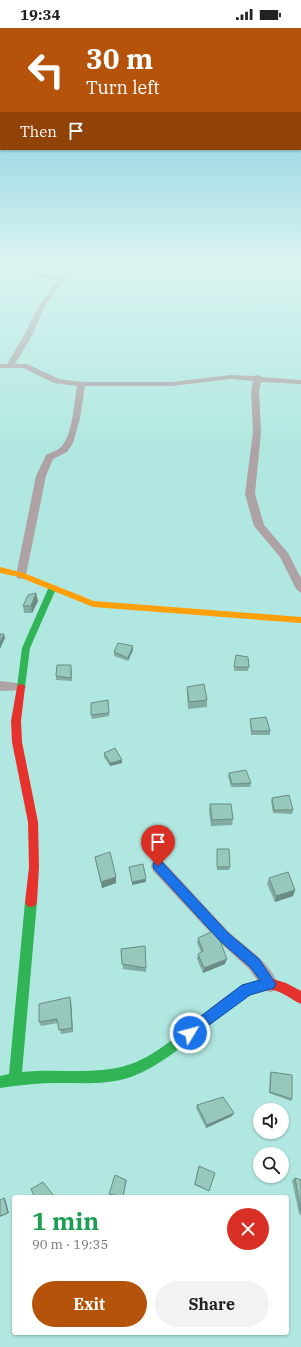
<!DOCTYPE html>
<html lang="en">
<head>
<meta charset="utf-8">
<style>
	body { margin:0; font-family:"IBM Plex Serif",serif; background:#f2f2f2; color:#222; height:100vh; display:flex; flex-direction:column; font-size:15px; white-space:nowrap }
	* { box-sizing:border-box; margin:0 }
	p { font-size:13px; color:#767676 }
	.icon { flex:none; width:22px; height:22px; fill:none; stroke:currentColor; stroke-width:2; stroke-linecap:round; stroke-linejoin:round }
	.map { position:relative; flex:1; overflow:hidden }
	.side { position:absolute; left:12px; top:1167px; width:277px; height:140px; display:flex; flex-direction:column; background:#fff; border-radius:4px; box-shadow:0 1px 3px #0004 }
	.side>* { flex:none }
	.top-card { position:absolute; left:0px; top:0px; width:301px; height:122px; box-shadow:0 1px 3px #0004; background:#b45309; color:#fff; overflow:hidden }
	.fabs { position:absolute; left:253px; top:1075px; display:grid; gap:8px }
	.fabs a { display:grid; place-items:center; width:36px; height:36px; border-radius:50%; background:#fff; box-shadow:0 1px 3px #0004; font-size:20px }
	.pin { position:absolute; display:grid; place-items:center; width:34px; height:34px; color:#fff; margin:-41px -17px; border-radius:50% 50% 50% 0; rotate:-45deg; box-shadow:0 0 4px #0007 }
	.pin .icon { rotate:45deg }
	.me { position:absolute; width:44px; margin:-22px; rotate:53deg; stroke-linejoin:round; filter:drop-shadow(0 0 3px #0008) }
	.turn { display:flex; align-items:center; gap:14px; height:84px; padding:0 20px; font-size:18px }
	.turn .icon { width:52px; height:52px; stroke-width:2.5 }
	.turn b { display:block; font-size:28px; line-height:34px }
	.then { display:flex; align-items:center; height:38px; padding:0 20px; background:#0003; gap:8px; font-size:15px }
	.round { display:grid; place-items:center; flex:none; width:42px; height:42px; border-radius:21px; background:#f2f2f2 }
	.summary { display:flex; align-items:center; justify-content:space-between; height:68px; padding:0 20px }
	h1 { font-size:24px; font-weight:800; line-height:30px; color:#1e9e55 }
	.button { display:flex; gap:8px; margin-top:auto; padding:8px 20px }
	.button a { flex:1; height:46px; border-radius:24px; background:#b45309; color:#fff; font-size:16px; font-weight:800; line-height:46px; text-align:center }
	.button a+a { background:#f2f2f2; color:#222 }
	.status { display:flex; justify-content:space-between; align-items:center; height:28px; padding:0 20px; background:#fff; direction:ltr }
	.status svg { height:11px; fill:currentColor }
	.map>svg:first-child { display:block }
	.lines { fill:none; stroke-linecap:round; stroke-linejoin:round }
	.street { fill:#aea2a5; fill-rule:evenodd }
	.fast { fill:#30b455; fill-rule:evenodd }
	.slow { fill:#ff9f0a; fill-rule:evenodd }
	.jam { fill:#e5322d; fill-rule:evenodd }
	.wall { fill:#82aca2 }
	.shaded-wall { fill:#6a8c84 }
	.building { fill:#97c8bc; stroke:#6a8c84 }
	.route { fill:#1a73e8; stroke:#114b97 }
</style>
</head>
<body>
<div class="status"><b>19:34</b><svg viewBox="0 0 49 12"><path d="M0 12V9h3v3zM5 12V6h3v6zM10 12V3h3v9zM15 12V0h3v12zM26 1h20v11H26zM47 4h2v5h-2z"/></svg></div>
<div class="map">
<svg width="301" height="1319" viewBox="0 0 301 1319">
	<rect width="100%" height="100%" fill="#b0e7e0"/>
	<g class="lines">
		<!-- street -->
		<path class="street" d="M287,236L301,237V241L288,237Z
			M41,246L65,251L44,279L33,306L15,336H27L59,351L81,354H172L231,347L255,348L258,347L262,349L301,352V356L261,354L259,363L261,404L255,466L264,497L288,525L301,550V565L296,561L280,529L254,498L245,466L253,404L251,363L253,353L231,351L172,358H85L80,390L73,415L67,424L53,431L46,448L26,547L21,551L17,550L16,547L36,448L46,427C51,424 58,423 62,418C73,405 74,374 77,358L54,355L23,340H0V336H7L25,306L38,279L58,252L39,249V247Z
			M0,653L24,656L26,659L24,662L0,663Z
			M158,831L163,833C185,856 206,880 228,903C246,920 268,932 278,956L276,962L270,964L264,962L249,941L219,914L153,843L151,838L153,833Z"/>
		<!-- fast -->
		<path class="fast" d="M52,558L56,561L30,620L25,659L24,661H18L17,659L22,620L48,561Z
			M31,869L35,870L37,874L22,1044C57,1040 97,1048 131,1036C157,1027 178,1006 199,990L203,988L207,990L209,994L207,998C183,1018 160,1038 131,1049C108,1057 82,1055 58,1055C38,1055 19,1057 0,1060V1048L9,1046L25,874L27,870Z"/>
		<!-- slow -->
		<path class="slow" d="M0,539L24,545L94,573L301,589V595L93,579L19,549L0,545Z"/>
		<!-- jam -->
		<path class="jam" d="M21,656L24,657L25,659L21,693L22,714L38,794L39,839L37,874L35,878L31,879L27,878L25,874L29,839L28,794L12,714L11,693L17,659L18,657Z
			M270,950L286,955L301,963V976C292,972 283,964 273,962C251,958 224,985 207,998L203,1000L199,998L197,994L199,990C220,973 242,953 270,950Z"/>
	</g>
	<!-- wall -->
	<path class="wall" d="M36,565L38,573L32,585H24L23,578Z
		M133,622L128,633L114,628V624Z
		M236,627L249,639L248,643H234Z
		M72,641V653L56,652V648Z
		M187,659L207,672V679L188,681L187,666Z
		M108,672L109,688L92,691L91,687Z
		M250,691L270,703V707H251L250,694Z
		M104,725L122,732V735L110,738L104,729Z
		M229,745L251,755L250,759H231L228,748Z
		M272,770L293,782L292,786L273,785L271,773Z
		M210,776L233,791L232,797L211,798L209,782Z
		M217,821L230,839L229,842H217Z
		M95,829L116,849V855L102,860L96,835Z
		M269,850L295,862L293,868L275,874L267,856Z
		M198,910L225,936L203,945L197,931L198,926L201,924L197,915Z
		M145,918L146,944L123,941L121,921Z
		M71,973L73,1004L61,1006L58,995L41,998L39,994Z
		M271,1044L292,1071L291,1073L269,1065L270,1045Z
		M197,1077L232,1088L206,1100L196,1080Z
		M199,1138L209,1163L194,1157Z
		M295,1150L301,1152V1187L299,1186L292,1152Z
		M127,1152L123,1169L109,1166Z"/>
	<!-- shaded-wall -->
	<path class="shaded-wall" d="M36,565L38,573L32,585L31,578Z
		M4,606L5,610L0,621V615Z
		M133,618V622L128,633V630Z
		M122,732V735L110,738V735Z
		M116,849V855L102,860L101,854Z
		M146,851V854L132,857V854Z
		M295,862L293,868L275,874L276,868Z
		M227,931L225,936L203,945L204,940Z
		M70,969L71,973L73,1004L72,1000Z
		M234,1085L232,1088L206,1100L207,1097Z
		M4,1170H5L9,1185L0,1189Z"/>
	<!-- building -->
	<path class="building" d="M36,565L31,578H23L28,567Z
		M0,606H4L0,615Z
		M118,615L133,618L128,630L114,624Z
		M236,627L248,629L249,639H234Z
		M57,637H71V650L56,648Z
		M204,656L207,672L189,674L187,659Z
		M108,672L109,685L91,687V675Z
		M266,689L270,703H252L250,691Z
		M115,720L122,732L110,735L104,725Z
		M246,742L251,755L232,756L229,745Z
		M289,767L293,782H274L272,770Z
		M210,776H231L233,791L212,792Z
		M217,821H229L230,839H217Z
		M110,824L116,849L101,854L95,829Z
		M143,836L146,851L132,854L129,839Z
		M288,844L295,862L276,868L269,850Z
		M213,903L219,910L227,931L204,940L198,926L203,923L198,910Z
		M145,918L146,940L122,936L121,921Z
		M70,969L72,1000L59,1002L57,991L39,994V976Z
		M271,1044L292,1047V1071L270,1064Z
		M223,1069L234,1085L207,1097L197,1077Z
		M199,1138L215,1145L209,1163L195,1156Z
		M115,1147L126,1152L123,1169L109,1166Z
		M295,1150L301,1152V1183Z
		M43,1154L54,1168L53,1169H35L31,1161Z
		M4,1170L8,1185L0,1188V1172Z"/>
	<!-- sky -->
	<linearGradient id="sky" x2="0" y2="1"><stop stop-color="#67c0da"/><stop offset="0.56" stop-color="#dbf4f1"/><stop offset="1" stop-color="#dbf4f1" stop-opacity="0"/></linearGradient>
	<rect width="301" height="421" fill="url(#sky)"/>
	<!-- route -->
	<path class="route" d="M158,833L162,834L228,905L259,931L276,956L274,960L250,967L190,1011L185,1009L183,1005L185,1000L242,957L260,952L250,939L220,913L154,841L153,838L154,834Z"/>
</svg>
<div class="fabs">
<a><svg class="icon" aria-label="sound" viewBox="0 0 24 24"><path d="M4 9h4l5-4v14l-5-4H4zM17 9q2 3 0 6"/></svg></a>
<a><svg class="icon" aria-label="search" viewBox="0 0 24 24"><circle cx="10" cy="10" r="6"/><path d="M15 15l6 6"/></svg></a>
</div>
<div class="pin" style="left:158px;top:838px;background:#d93025"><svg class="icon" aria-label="arrive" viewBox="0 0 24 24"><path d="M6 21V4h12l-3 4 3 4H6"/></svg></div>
<svg class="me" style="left:190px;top:1005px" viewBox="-20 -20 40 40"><circle r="17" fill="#1a73e8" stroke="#fff" stroke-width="3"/><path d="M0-11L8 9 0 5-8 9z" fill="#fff"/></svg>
<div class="top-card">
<div class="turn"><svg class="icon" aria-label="left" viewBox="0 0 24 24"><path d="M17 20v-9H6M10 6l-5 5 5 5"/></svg><div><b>30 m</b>Turn left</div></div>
<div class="then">Then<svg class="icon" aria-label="arrive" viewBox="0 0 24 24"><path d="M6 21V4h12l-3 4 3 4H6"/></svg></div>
</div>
<section class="side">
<div class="summary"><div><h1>1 min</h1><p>90 m · 19:35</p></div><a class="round" style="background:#d93025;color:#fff"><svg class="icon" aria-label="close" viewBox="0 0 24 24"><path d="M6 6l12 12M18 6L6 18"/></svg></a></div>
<div class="button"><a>Exit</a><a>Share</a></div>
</section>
</div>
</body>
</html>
